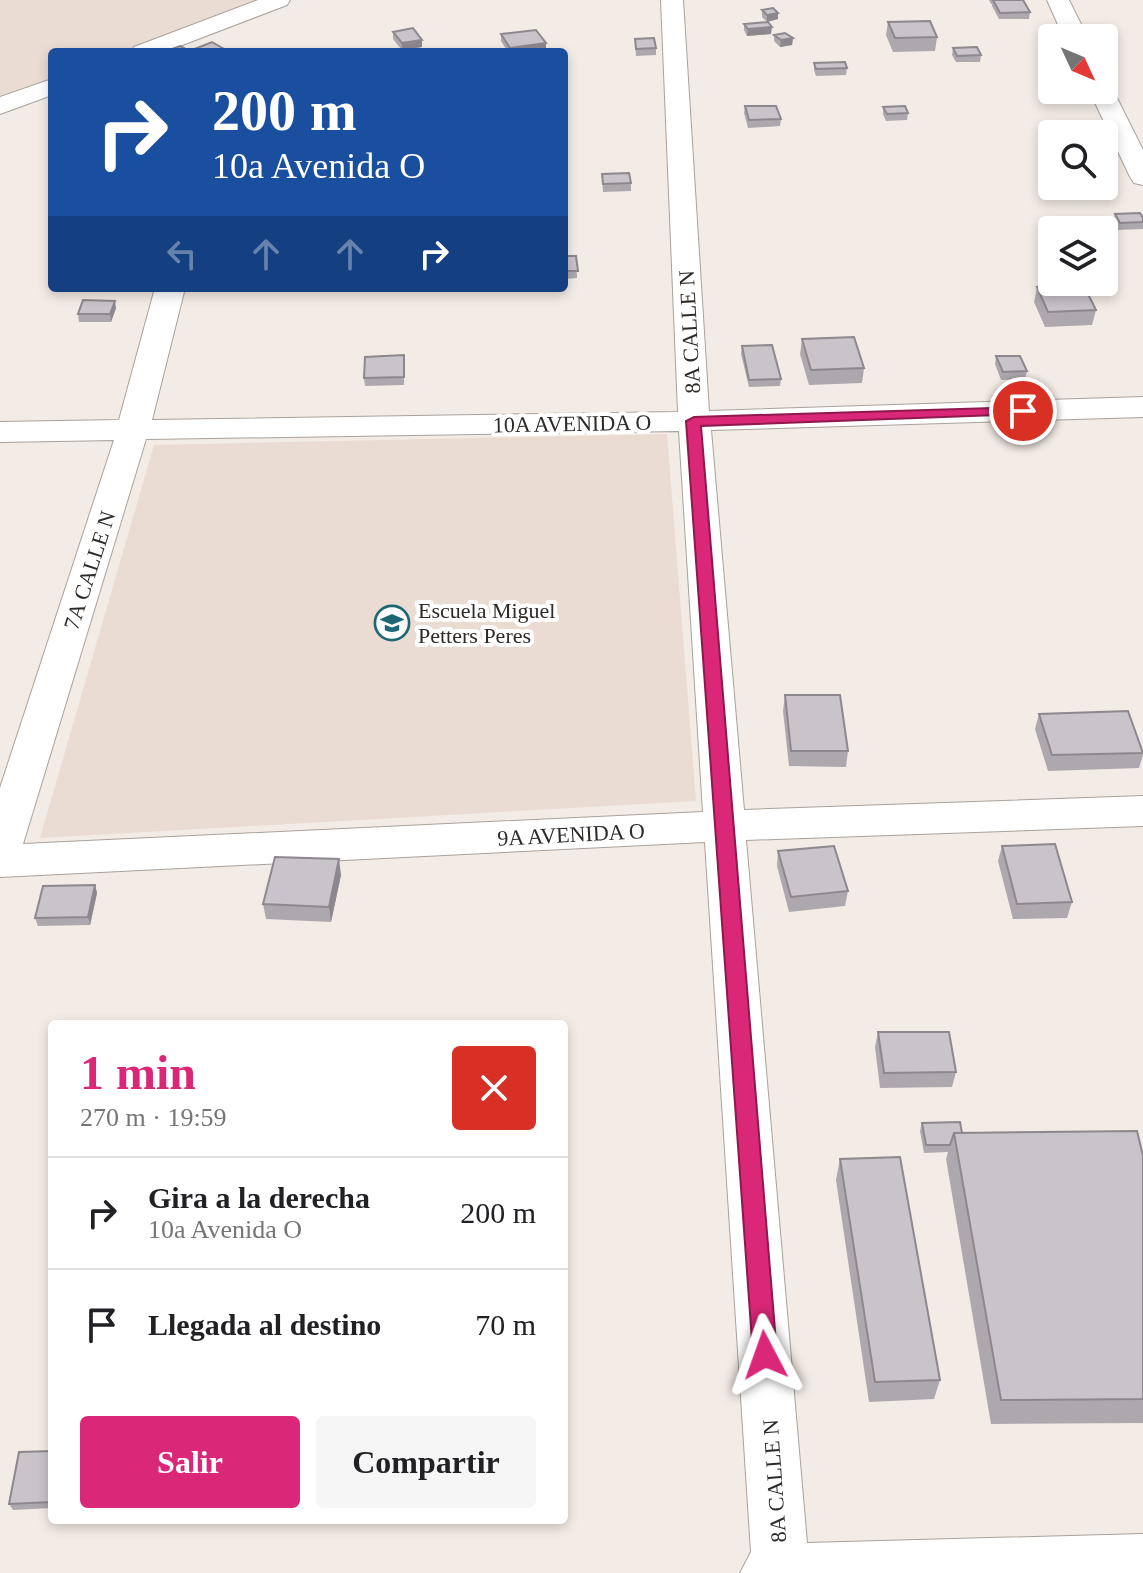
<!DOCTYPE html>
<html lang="es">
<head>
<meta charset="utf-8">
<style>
	body { margin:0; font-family:Georgia,serif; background:#f6f6f6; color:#202124; height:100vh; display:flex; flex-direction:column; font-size:30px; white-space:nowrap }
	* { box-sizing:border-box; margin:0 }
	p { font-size:26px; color:#757577 }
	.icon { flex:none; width:44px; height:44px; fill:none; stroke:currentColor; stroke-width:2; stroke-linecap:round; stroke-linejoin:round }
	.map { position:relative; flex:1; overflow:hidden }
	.details { position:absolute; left:48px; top:1020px; width:520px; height:504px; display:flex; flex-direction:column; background:#fff; border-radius:8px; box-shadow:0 4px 12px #0003 }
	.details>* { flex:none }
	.hud { position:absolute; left:48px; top:48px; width:520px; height:244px; border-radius:8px; box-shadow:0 4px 12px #0003; background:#1a4fa0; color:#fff; overflow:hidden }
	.needle { width:52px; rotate:134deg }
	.controls { position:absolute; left:1038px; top:24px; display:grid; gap:16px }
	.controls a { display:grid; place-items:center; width:80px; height:80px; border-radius:8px; background:#fff; box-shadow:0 4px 12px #0003; font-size:40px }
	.pin { position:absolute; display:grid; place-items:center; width:68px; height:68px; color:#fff; margin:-34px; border:4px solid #fff; border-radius:50%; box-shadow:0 2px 8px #0007 }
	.me { position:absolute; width:88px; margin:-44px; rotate:356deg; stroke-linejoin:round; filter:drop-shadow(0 0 6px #0008) }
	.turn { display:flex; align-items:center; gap:28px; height:168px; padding:0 32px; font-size:36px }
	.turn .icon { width:104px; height:104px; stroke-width:2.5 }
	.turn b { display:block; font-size:56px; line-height:68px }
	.lanes { display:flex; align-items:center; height:76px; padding:0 32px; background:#0003; justify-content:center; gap:40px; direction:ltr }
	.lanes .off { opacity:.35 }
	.round { display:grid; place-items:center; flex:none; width:84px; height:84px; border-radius:8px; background:#f6f6f6 }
	.head { display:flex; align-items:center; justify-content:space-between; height:136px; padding:0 32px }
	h1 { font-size:48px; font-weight:700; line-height:60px; color:#db2777 }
	.cta { display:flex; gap:16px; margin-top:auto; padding:16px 32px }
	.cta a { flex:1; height:92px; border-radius:8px; background:#db2777; color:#fff; font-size:32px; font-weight:700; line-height:92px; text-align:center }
	.cta a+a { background:#f6f6f6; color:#202124 }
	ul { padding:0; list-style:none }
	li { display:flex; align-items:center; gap:24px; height:112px; padding:0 32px; border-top:2px solid #e0e0e0 }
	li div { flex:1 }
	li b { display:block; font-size:30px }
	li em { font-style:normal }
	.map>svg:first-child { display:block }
	.built { fill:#ebdcd3 }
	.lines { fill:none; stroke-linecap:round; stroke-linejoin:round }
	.street-casing { stroke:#a9a29c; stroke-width:2 }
	.street { fill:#fff; fill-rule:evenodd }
	.wall { fill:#ada8ae }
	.shaded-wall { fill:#8d888d }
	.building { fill:#c9c3ca; stroke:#8d888d; stroke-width:2 }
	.route { fill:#db2777; stroke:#8e194d; stroke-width:2 }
	.labels { text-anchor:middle; stroke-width:8; stroke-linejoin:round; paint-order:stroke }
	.street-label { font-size:22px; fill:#2d2a28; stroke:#fff }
	.poi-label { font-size:22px; fill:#2d2a28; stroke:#fff; text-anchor:start }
</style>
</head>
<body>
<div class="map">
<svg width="1143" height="1573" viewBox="0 0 1143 1573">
	<rect width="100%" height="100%" fill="#f3ebe5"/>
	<!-- built -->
	<path class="built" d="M0,0H269L128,52H52V80L0,99Z
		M667,434L696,801L40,838L154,445Z"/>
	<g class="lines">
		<!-- street casing -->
		<g class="street-casing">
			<path id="street" d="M258,0H290L287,5L164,52H130L134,47Z
				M661,0H683L709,411L1143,397V417L711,430L744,810L1143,796V826L746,840L807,1543L1143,1534V1573H740L751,1552L705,842L0,877V788L114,440L0,442V422L119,420L155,288H185L152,420L678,412ZM679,431L703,812L23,844L146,439Z
				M1047,0H1069L1088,38H1064Z
				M52,79V95L0,114V97Z
				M1104,83L1113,90L1143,150V185L1134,183L1130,177L1089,90H1104Z"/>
		</g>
		<!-- street -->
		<use href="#street" class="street"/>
	</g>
	<!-- wall -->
	<path class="wall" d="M989,0H1024L1030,12L1029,19H999L992,6V4H991Z
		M762,10L778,19L767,22L762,17Z
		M888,22L937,37L935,51L893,52L886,35Z
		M744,24L771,34L747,36L744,30Z
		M393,32L422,47L402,50L393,39Z
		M501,34L546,43V50L528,52H508L501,41Z
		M774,35L793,38L792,45L780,47L774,41Z
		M635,39L656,48V55L636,56Z
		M953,48L981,55L980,62H956L952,55Z
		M814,63L847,68L846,75L816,76L814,70Z
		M745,106L781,119L780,126L748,128L744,113Z
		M883,107L908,113L907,120L886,121L883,114Z
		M602,174L631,183V191L603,192Z
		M1115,214L1143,218V229L1118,230L1114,221Z
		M564,256H576L577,278L564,279Z
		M1037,287L1096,310L1092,325L1045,327L1034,302Z
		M116,308L111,322H79L78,314Z
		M802,339L864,368L862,383L809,385L800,354Z
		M742,346L781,379L780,386L749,387L741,354Z
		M404,355V385L365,386L364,378Z
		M996,356L1027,371L1025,379L1001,380L995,364Z
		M785,695L848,751L846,767L789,766L783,711Z
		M1039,714L1143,751V755L1139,768L1048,771L1035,729Z
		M1002,846L1072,902L1067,918L1013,919L998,861Z
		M778,851L848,891L845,906L789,912L777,866Z
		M341,875L331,922L266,919L263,904Z
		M95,885L97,893L90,925L38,926L35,918Z
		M878,1032L956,1072L952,1087L880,1088L875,1047Z
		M922,1123L962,1133L1143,1156V1423L991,1424L946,1159L948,1152L924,1153L920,1131Z
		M840,1159L940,1380L934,1399L869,1402L836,1180Z
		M52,1451V1508L13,1510L9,1504Z"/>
	<!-- shaded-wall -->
	<path class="shaded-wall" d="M778,13V19L767,22V15Z
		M772,27L771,34L747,36L748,29Z
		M793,38L792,45L780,47L781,40Z
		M422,40V47L402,50V43Z
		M546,43V50L528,52H510V48Z
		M115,301L116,308L111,322L110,314Z
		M339,859L341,875L331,922L329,907Z
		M95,885L97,893L90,925L88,917Z"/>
	<!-- building -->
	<path class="building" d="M993,0H1023L1030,12L1000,13Z
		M773,8L778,13L767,15L762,10Z
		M930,21L937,37L895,38L888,22Z
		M768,22L772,27L748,29L744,24Z
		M413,28L422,40L402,43L393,32Z
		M536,30L546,43L510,48L501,34Z
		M785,33L793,38L781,40L774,35Z
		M654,38L656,48L636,49L635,39Z
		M212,42L224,49L215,52H195L192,50Z
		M180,46L191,52H164Z
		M977,47L981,55L957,56L953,48Z
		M845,62L847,68L816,69L814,63Z
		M745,106H776L781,119L749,120Z
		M905,106L908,113L887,114L883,107Z
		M629,173L631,183L603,184L602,174Z
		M1140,213L1143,218V222L1120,223L1115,214Z
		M564,256H576L578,271H564Z
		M1084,286L1096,310L1048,312L1037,287Z
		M83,300L115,301L110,314H78Z
		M854,337L864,368L811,370L802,339Z
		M772,345L781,379L749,380L742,346Z
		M404,355V377L364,378L365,357Z
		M996,356H1020L1027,371L1003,372Z
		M785,695H840L848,751H791Z
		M1128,711L1143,753L1052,755L1039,714Z
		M1055,844L1072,902L1017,904L1002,846Z
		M834,846L848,891L791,897L778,851Z
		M275,857L339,859L329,907L263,904Z
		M95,885L88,917L35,918L43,886Z
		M878,1032H949L956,1072L884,1073Z
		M960,1122L962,1133H954L950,1145H926L922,1123Z
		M1137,1131L1143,1156V1399L1001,1400L954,1133Z
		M900,1157L940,1380L875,1382L840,1159Z
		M52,1451V1502L9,1504L19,1452Z"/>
	<!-- route -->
	<path class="route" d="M1023,407L1028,408V414L701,426L777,1355L773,1363L765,1366L756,1363L753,1355L686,421L694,417Z"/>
	<!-- icons -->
	<defs>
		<g id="school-ring" transform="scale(1.8)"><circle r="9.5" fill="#fff" stroke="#1c6771" stroke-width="1.5"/><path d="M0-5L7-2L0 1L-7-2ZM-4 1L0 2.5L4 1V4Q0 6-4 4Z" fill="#1c6771"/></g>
	</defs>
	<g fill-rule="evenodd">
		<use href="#school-ring" x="392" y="623"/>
	</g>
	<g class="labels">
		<!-- street labels -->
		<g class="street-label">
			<text transform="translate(689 332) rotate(-93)" y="8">8A CALLE N</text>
			<text transform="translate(572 423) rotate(-1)" y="8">10A AVENIDA O</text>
			<text transform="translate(89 570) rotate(-72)" y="8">7A CALLE N</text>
			<text transform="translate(571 834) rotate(-3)" y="8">9A AVENIDA O</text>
			<text transform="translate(774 1481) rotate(-94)" y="8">8A CALLE N</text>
		</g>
		<!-- poi labels -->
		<g class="poi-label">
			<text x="418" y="618">Escuela Miguel<tspan x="418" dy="25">Petters Peres</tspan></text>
		</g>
	</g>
</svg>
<div class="controls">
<a><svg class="needle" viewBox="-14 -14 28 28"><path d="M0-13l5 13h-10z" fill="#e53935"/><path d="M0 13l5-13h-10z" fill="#757577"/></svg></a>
<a><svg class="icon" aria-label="search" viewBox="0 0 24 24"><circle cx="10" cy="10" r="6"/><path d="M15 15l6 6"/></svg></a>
<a><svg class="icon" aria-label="layers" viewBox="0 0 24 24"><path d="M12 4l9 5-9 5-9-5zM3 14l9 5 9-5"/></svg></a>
</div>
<div class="pin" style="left:1023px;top:411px;background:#d93025"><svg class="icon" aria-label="arrive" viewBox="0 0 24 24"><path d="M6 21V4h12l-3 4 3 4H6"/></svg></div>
<svg class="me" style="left:765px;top:1355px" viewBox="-20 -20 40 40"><path d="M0-17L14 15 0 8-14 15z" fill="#db2777" stroke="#fff" stroke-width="4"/></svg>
<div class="hud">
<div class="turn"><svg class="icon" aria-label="right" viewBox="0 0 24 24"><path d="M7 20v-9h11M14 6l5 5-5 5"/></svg><div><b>200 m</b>10a Avenida O</div></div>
<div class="lanes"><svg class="icon off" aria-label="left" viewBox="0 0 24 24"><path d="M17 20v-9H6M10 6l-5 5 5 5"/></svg><svg class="icon off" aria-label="ahead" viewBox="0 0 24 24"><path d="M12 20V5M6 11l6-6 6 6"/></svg><svg class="icon off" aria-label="ahead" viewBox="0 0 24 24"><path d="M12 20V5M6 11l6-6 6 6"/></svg><svg class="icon" aria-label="right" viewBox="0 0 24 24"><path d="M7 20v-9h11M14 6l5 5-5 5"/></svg></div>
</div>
<section class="details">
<div class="head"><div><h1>1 min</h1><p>270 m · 19:59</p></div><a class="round" style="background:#d93025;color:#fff"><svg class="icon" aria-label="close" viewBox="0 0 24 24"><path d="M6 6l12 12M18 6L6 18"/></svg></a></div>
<ul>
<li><svg class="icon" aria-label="right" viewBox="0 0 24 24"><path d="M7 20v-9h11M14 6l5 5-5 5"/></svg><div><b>Gira a la derecha</b><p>10a Avenida O</p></div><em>200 m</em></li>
<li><svg class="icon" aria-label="arrive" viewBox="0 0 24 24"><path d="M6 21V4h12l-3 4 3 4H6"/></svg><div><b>Llegada al destino</b></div><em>70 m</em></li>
</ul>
<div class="cta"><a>Salir</a><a>Compartir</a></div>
</section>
</div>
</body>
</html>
